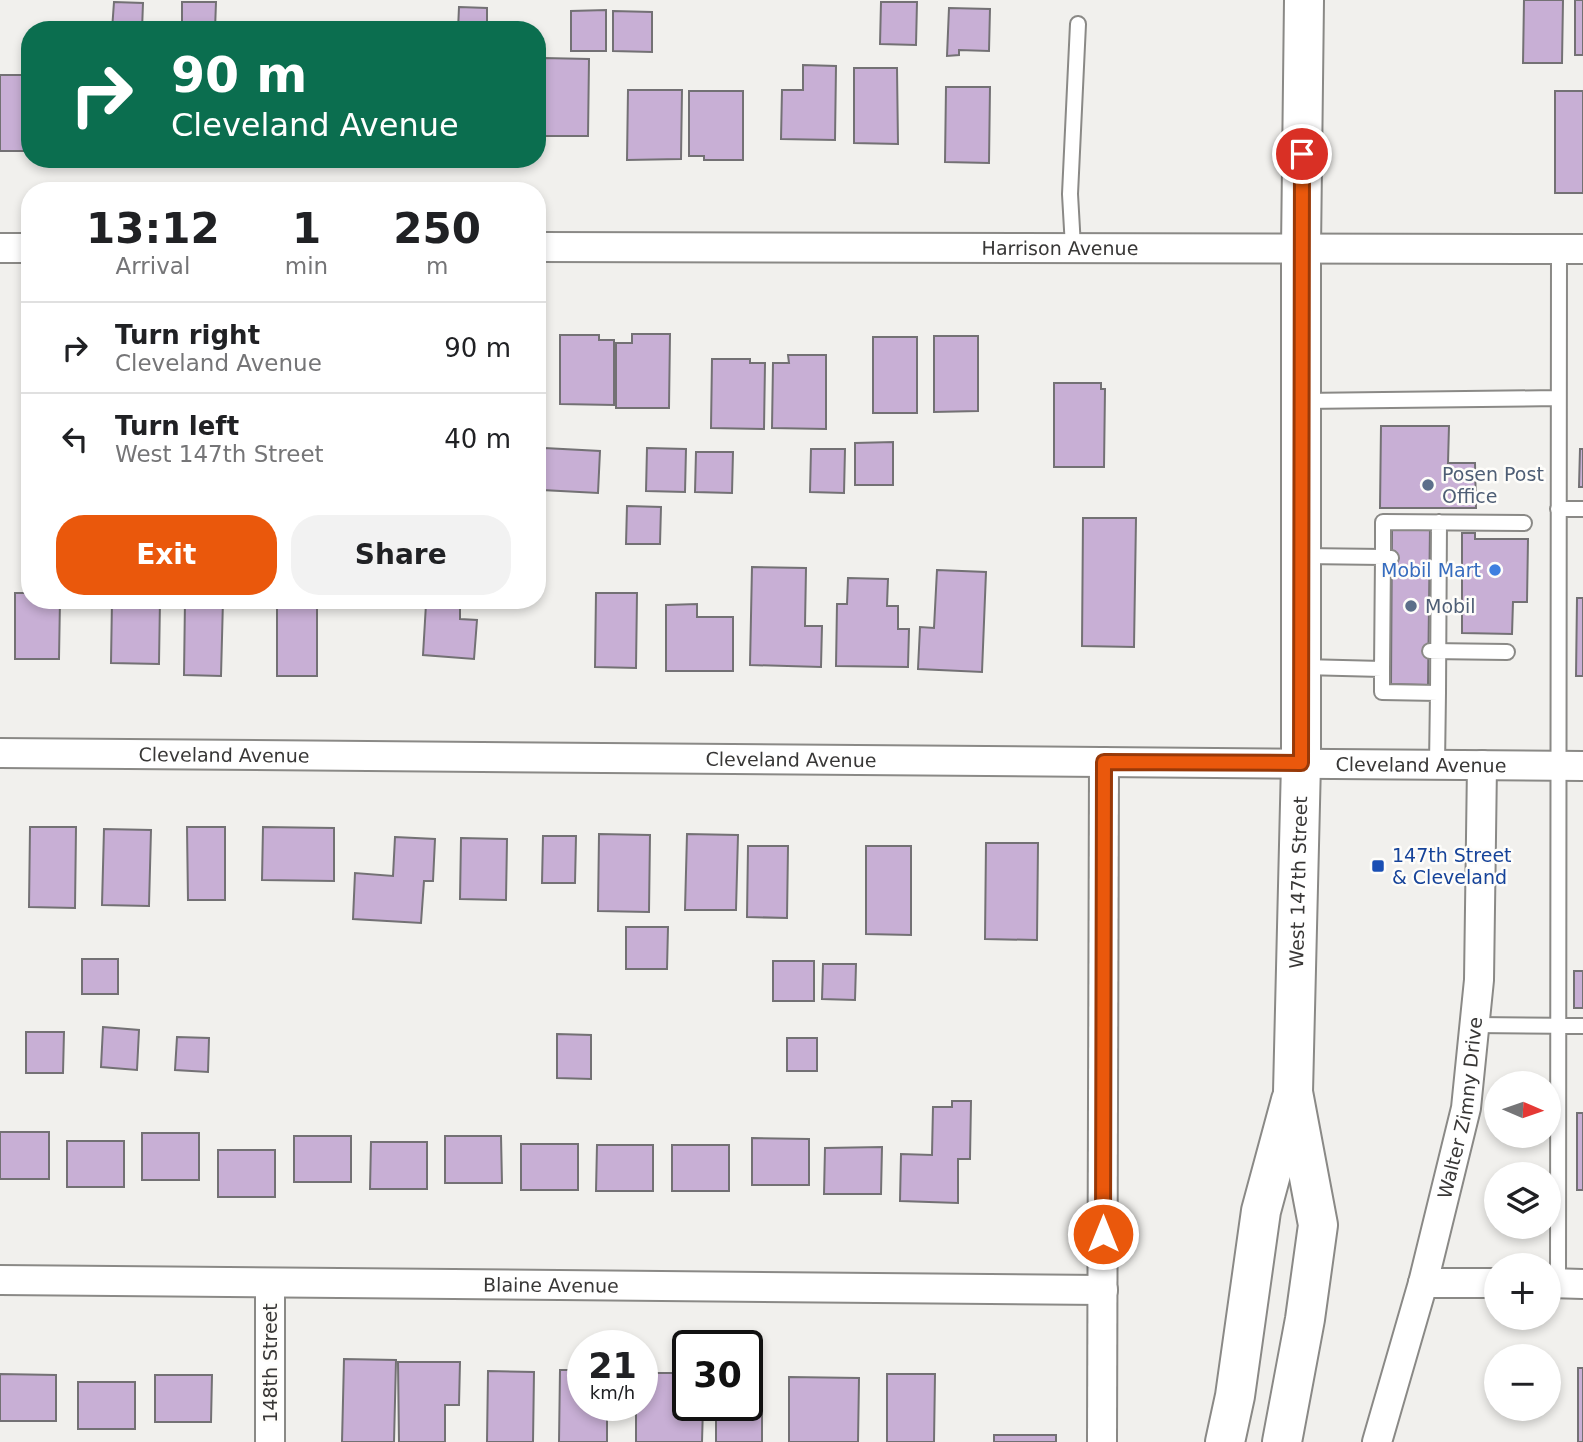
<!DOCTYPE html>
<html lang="en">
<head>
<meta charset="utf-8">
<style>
	body { margin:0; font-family:"DejaVu Sans",sans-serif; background:#f2f2f2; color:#202124; height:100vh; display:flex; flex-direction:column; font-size:26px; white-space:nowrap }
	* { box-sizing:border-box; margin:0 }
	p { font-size:23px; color:#757577 }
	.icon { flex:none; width:38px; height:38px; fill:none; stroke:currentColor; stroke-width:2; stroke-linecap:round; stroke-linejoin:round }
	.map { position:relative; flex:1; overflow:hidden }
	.drawer { position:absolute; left:21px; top:182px; width:525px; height:427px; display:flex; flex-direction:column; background:#fff; border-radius:28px; box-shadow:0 4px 10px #0003 }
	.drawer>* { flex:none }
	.guide { position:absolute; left:21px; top:21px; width:525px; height:147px; border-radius:28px; box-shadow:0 4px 10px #0003; background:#0b6e4f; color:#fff; overflow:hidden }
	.needle { width:46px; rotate:92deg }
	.controls { position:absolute; left:1484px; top:1071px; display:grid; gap:14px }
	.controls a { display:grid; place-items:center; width:77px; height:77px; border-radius:50%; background:#fff; box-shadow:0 4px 10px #0003; font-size:35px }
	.speed { position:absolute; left:567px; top:1330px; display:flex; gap:14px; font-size:35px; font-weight:700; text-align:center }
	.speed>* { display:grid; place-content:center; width:91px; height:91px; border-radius:50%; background:#fff; box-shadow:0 4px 10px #0003; line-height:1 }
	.speed small { font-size:18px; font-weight:400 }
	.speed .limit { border:4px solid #111; border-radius:10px; background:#fff; color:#111 }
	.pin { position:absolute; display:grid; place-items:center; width:60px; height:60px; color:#fff; margin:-30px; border:4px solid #fff; border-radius:50%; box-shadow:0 2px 7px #0007 }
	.me { position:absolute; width:77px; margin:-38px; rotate:0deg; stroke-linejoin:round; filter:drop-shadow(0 0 5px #0008) }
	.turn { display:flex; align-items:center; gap:24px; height:147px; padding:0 35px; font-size:32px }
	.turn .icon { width:91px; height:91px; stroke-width:2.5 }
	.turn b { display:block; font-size:49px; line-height:60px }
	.eta { display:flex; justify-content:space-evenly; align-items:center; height:119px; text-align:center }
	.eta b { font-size:42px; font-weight:700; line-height:49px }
	.action { display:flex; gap:14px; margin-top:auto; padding:14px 35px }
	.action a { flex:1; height:80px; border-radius:28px; background:#ea580c; color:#fff; font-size:28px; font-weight:700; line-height:80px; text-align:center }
	.action a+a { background:#f2f2f2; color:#202124 }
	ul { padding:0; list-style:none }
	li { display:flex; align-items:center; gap:21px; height:91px; padding:0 35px; border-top:2px solid #e0e0e0 }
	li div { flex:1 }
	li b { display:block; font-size:26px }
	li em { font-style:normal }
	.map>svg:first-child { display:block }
	.building { fill:#c8afd5; stroke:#737174; stroke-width:2 }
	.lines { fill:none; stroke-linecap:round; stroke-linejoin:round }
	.service-casing { stroke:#8a8986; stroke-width:18 }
	.minor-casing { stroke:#8a8986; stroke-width:32 }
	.primary-casing { stroke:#8a8986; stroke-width:42 }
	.service { stroke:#fff; stroke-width:14 }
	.minor { stroke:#fff; stroke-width:28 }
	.primary { stroke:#fff; stroke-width:38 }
	.route-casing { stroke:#983908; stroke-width:18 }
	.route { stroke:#ea580c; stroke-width:12 }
	.service-dot { fill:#5c6f8a; stroke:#fefdfa; stroke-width:2.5 }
	.shop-dot { fill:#3f7fe0; stroke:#fefdfa; stroke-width:2.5 }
	.transit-dot { fill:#1a4fb4; stroke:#fefdfa; stroke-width:2.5 }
	.labels { text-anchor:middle; stroke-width:5; stroke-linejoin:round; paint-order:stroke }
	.street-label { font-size:19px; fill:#383736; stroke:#fefdfa }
	.service-label { font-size:19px; fill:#4e5e75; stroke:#fefdfa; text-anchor:start }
	.shop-label { font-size:19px; fill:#366cbe; stroke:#fefdfa; text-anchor:end }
	.transit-label { font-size:19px; fill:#164399; stroke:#fefdfa; text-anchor:start }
</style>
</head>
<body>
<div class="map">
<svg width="1583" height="1442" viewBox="0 0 1583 1442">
	<rect width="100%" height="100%" fill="#f1f0ed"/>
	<!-- building -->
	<path class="building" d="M1524,0H1563L1562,63H1523Z
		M1575,0H1583V55H1575Z
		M114,2L143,3L142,30H112Z
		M182,2H216L215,30H182Z
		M881,2H917L916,45L880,44Z
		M459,7L487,8V30H458Z
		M949,8L990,9L989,51L959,50V55L947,56Z
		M606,10V51H571V11Z
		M613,11L652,12V52L613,51Z
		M543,58L589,59L588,136H541Z
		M803,65L836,66L835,140L781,139L782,90H803Z
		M854,68H897L898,144L854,143Z
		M0,75H30V151H0Z
		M946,87H990L989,163L945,162Z
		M628,90H682L681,159L627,160Z
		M689,91H743V160H704V156H689Z
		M1555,91H1583V193H1555Z
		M23,333H30V409H23Z
		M632,334H670L669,408H616V343H632Z
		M560,335H599V340H614V405L560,404Z
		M934,336H978V411L934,412Z
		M873,337H917V413H873Z
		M788,355H826V429L772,428L773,363H789Z
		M712,359H750V363H765L764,429L711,428Z
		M1054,383H1101V389H1105L1104,467H1054Z
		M1381,426H1449L1448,463H1475L1476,508H1380Z
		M893,442V485H855V443Z
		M544,448L600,451L598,493L542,490Z
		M647,448L686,449L685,492L646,491Z
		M811,449H845L844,493L810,492Z
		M1580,449H1583V487H1579Z
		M696,452H733L732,493L695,492Z
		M627,506L661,507L660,544H626Z
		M1083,518H1136L1134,647L1082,646Z
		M1392,527H1430L1428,685L1391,684Z
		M1462,533H1475V539H1528L1527,602H1513L1512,634L1462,633Z
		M752,567L806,568L805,626H822L821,667L750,665Z
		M937,570L986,572L982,672L918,669L920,627L934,628Z
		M848,578L888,579L887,606H898V629H909L908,667L836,666L837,604H847Z
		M15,593H30V600H60L59,659H15Z
		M596,593H637L636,668L595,667Z
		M1577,598H1583V676H1576Z
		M112,600H160L159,664L111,663Z
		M185,600H223L221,676L184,675Z
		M426,604L460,607V619L477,620L474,659L423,655Z
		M697,604V617H733V671H666V605Z
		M277,605L317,606V676H277Z
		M30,827H76L75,908L29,907Z
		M187,827H225V900H188Z
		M263,827L334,828V881L262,880Z
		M104,829L151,830L149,906L102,905Z
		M599,834L650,835L649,912L598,911Z
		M687,834L738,835L736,910H685Z
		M543,836H576L575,883H542Z
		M395,837L435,839L433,881H424L421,923L353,919L355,873L393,876Z
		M461,838L507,839L506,900L460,899Z
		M986,843H1038L1037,940L985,939Z
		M748,846H788L787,918L747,917Z
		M866,846H911V935L866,934Z
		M626,927H668L667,969H626Z
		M82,959H118V994H82Z
		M773,961H814V1001H773Z
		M823,964H856L855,1000L822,999Z
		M1574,971H1583V1008H1574Z
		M103,1027L139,1030L137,1070L101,1067Z
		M26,1032H64L63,1073H26Z
		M557,1034L591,1035V1079L557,1078Z
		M177,1037L209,1038L208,1072L175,1070Z
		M787,1038H817V1071H787Z
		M952,1101H971L970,1159H958V1203L900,1201L901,1154L932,1155L933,1107H952Z
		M1577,1113H1583V1190H1577Z
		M0,1132H49V1179H0Z
		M142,1133H199V1180H142Z
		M294,1136H351V1182H294Z
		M445,1136H501L502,1183H445Z
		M752,1138L809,1139V1185H752Z
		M67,1141H124V1187H67Z
		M371,1142H427V1189H370Z
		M521,1144H578V1190H521Z
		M597,1145H653V1191H596Z
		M672,1145H729V1191H672Z
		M882,1147L881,1194H824L825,1148Z
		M218,1150H275V1197H218Z
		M344,1359L396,1360L394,1442H342Z
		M398,1362H460L459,1405H445V1442H399Z
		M1578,1368H1583V1442H1578Z
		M560,1370H583V1405H607V1442H559Z
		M488,1371L534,1372L533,1442H487Z
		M747,1372H762V1442H716V1405H747Z
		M642,1373H673V1406H703L702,1442H636V1405H642Z
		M0,1374L56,1375V1421H0Z
		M887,1374H935L934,1442H887Z
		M155,1375H212L211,1422H155Z
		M789,1377L859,1378L858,1442H789Z
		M78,1382H135V1429H78Z
		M994,1435H1056V1442H994Z"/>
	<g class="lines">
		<!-- service casing -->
		<g class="service-casing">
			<path id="service" d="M1073,247L1070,194L1078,24
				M1302,401L1558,398
				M1558,509H1583
				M1391,558L1383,557V522L1524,523
				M1430,651L1507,652
				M1303,667L1382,669L1383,557L1304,556
				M1382,669V692L1438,693L1437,764
				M1438,693L1439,522
				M1474,1025L1583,1026
				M1558,1283L1559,249"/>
		</g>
		<!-- minor casing -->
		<g class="minor-casing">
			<g id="minor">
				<path id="s1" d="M537,247L1583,249"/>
				<path d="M0,248H30"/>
				<path id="s2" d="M0,753L1583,766"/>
				<path id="s3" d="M0,1280L1103,1290"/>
				<path d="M1423,1283H1496"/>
				<path d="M1549,1283L1583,1284"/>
				<path d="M270,1442V1284"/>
				<path d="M1102,1442L1104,762"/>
				<path id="s4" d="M1377,1442L1423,1283L1466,1108L1479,980L1482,765"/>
			</g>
		</g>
		<!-- primary casing -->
		<g class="primary-casing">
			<g id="primary">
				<path d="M1225,1442L1235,1396L1261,1211L1291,1100"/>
				<path id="s5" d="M1282,1442L1305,1319L1318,1225L1293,1092L1301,763V248L1304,0"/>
			</g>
		</g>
		<!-- service -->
		<use href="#service" class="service"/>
		<!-- minor -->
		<use href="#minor" class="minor"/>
		<!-- primary -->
		<use href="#primary" class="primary"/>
	</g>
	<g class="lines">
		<!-- route casing -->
		<g class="route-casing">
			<path id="route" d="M1103,1234L1104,762L1301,763L1302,154"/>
		</g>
		<!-- route -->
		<use href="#route" class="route"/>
	</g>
	<!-- markers -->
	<g class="service-dot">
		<circle cx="1428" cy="485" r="7"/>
		<circle cx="1411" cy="606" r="7"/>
	</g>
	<circle class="shop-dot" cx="1495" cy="570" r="7"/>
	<rect class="transit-dot" x="1371" y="859" width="14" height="14" rx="3.5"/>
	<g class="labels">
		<!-- street labels -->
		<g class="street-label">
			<text dy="7" stroke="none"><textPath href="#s1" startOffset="523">Harrison Avenue</textPath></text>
			<text dy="7" stroke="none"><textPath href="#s2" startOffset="224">Cleveland Avenue</textPath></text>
			<text dy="7" stroke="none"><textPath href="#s2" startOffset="791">Cleveland Avenue</textPath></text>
			<text dy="7" stroke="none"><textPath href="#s2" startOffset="1421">Cleveland Avenue</textPath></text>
			<text dy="7" stroke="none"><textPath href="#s5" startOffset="565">West 147th Street</textPath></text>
			<text dy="7" stroke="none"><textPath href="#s4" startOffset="345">Walter Zimny Drive</textPath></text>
			<text dy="7" stroke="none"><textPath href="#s3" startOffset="551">Blaine Avenue</textPath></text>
			<text transform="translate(270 1363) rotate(-90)" y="7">148th Street</text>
		</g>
		<!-- service labels -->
		<g class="service-label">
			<text x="1442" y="481">Posen Post<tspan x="1442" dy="22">Office</tspan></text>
			<text x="1425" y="613">Mobil</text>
		</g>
		<!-- shop labels -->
		<g class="shop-label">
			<text x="1481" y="577">Mobil Mart</text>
		</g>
		<!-- transit labels -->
		<g class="transit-label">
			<text x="1392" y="862">147th Street<tspan x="1392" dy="22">&amp; Cleveland</tspan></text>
		</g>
	</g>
</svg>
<div class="controls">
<a><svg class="needle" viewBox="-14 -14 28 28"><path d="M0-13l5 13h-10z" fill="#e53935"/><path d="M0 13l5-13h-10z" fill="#757577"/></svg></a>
<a><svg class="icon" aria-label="layers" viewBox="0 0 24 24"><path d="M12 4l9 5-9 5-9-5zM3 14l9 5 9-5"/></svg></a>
<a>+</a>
<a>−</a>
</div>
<div class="speed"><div>21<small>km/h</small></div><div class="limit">30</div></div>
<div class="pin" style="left:1302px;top:154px;background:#d93025"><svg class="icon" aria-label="arrive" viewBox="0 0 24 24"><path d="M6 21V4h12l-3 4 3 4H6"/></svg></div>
<svg class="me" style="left:1103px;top:1234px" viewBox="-20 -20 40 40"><circle r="17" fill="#ea580c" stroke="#fff" stroke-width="3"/><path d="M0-11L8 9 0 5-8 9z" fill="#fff"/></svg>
<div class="guide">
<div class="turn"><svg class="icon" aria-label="right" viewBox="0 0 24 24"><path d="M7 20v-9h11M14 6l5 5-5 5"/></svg><div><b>90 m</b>Cleveland Avenue</div></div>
</div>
<section class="drawer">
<div class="eta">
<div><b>13:12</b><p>Arrival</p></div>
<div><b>1</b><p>min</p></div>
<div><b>250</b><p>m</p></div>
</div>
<ul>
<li><svg class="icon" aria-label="right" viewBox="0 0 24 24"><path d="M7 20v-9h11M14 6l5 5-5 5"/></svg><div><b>Turn right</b><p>Cleveland Avenue</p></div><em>90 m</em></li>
<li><svg class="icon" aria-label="left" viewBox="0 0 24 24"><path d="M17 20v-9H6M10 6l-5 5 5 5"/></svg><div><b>Turn left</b><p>West 147th Street</p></div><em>40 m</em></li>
</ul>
<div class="action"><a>Exit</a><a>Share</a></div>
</section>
</div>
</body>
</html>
